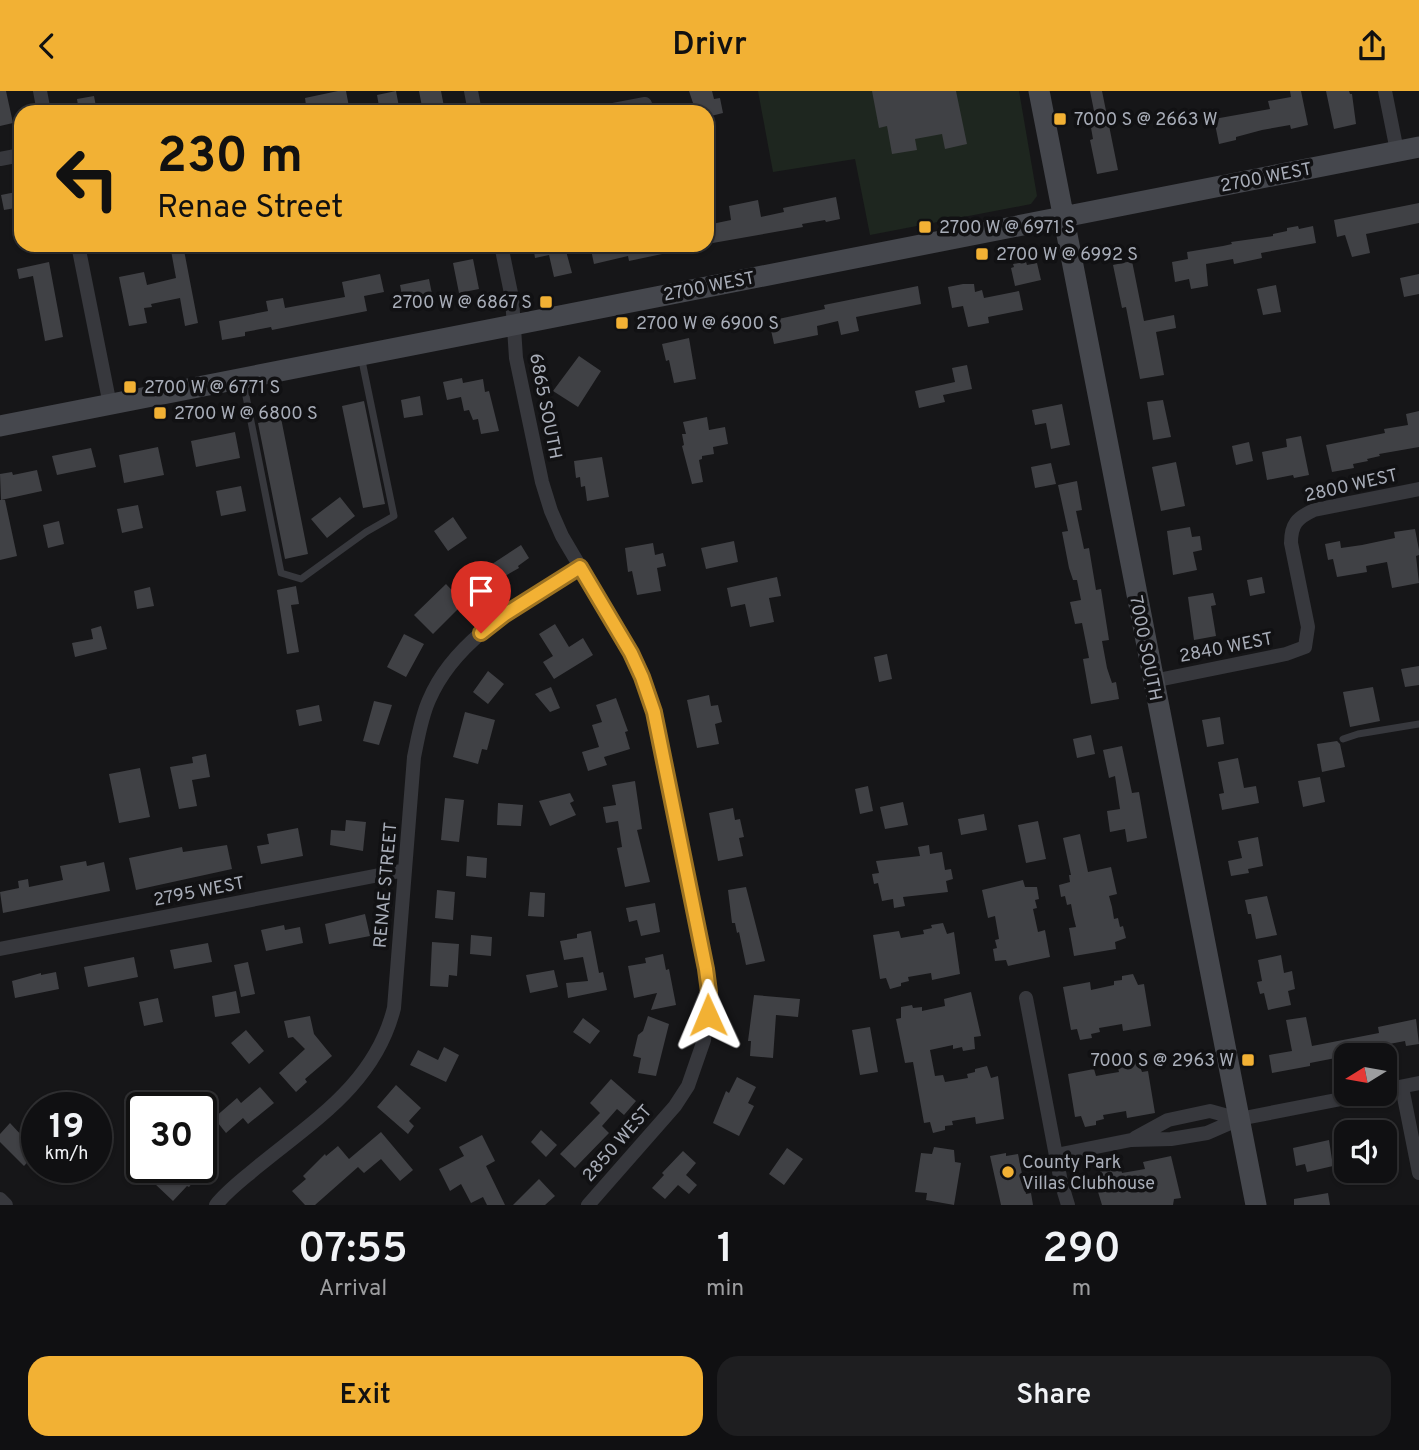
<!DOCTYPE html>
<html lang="en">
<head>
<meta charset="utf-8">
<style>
	body { margin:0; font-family:Overpass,sans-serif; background:#1e1e20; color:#f1f3f6; height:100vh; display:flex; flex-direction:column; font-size:26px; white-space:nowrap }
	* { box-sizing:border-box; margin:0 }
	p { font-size:23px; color:#9c9d9f }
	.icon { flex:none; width:38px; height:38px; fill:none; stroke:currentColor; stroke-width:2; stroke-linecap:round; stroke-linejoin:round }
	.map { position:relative; height:1114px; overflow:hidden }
	.details { display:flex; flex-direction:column; background:#101012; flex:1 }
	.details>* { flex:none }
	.hud { position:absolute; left:14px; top:14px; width:700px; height:147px; border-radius:21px; box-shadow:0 2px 5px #0004,0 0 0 2px #303032; background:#f2b134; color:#111; overflow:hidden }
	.needle { width:46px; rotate:259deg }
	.fabs { position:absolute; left:1334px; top:952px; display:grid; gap:14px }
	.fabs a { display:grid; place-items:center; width:63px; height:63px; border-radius:14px; background:#101012; box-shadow:0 2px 5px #0004,0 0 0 2px #303032; font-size:35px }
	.speed { position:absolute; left:21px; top:1001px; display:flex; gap:14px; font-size:35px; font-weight:700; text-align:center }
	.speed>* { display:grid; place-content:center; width:91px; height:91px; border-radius:50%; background:#101012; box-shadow:0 2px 5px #0004,0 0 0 2px #303032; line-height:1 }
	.speed small { font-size:18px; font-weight:400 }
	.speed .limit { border:4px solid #111; border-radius:10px; background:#fff; color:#111 }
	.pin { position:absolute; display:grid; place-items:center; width:60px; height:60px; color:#fff; margin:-72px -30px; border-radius:50% 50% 50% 0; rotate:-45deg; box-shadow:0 0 7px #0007 }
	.pin .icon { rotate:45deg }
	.me { position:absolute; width:77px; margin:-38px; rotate:359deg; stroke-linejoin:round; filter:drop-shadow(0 0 5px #0008) }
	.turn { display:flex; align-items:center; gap:24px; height:147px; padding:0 28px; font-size:32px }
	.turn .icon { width:91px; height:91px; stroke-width:2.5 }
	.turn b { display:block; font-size:49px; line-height:60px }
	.eta { display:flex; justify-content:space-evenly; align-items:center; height:119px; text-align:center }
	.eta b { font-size:42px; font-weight:600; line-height:49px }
	.primary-button { display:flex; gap:14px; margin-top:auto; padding:14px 28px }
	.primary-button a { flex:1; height:80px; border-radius:21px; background:#f2b134; color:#111; font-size:28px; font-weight:600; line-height:80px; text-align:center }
	.primary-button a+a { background:#1e1e20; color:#f1f3f6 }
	header { display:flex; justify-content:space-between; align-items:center; height:91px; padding:0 28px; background:#f2b134; color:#111; font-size:32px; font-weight:600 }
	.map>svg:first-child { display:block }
	.green { fill:#1e261f }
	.building { fill:#404145 }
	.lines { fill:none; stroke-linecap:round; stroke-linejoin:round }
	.lane { stroke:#37383d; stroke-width:7 }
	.street { stroke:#37383d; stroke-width:14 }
	.secondary { stroke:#45474d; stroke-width:21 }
	.route-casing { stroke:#9d7322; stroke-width:18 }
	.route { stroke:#f2b134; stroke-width:12 }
	.poi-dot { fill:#f2b134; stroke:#111113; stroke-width:2.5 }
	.labels { text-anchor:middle; stroke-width:7; stroke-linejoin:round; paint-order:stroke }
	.poi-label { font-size:18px; fill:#a8adb8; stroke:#111113; text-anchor:start }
	.street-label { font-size:18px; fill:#a8adb8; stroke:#111113 }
</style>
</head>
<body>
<header><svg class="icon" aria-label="back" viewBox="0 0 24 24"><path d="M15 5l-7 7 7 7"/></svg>Drivr<svg class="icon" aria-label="share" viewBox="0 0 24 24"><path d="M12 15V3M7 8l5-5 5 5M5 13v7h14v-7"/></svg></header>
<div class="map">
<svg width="1419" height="1114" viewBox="0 0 1419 1114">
	<rect width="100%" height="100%" fill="#161618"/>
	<!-- green -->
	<path class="green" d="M758,0H1019L1037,105L1031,113L870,144L855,68L773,81Z"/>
	<!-- building -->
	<path class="building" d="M0,0H6L13,32L0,35Z
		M338,0H346L350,21H307L305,7Z
		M396,0L400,21H380L377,4Z
		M419,0H441L445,21H423Z
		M689,0H712L714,8L720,7L723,22L707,26V21H696Z
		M872,0H956L967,53L945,58L942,43L915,48L917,59L892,63L887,35L879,37Z
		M1090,0H1102L1118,79L1097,83L1090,49L1093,48L1090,31L1096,30Z
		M1290,0H1301L1308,34L1291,38L1290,34L1262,39L1236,46V49L1219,53L1214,28L1270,18L1268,10L1291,6Z
		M1326,0H1349L1350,3H1352L1356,33L1334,38Z
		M94,5L97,21H79L77,8Z
		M21,100V116L4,119L1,104Z
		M836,106L840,128L826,131L825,129L802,133L803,136L707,153V134L731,129L729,115L758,109L761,126L784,121L783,117Z
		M1419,112V132L1366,143L1370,162L1352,166L1345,144L1337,146L1334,129Z
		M1298,135L1299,138L1313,135L1316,152L1261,162L1262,167L1234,173L1233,168L1206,173L1208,195L1191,198L1189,188L1175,191L1172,171L1188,168L1187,161L1223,155L1232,153L1231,151L1273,145V143L1287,140V137Z
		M170,154H183L198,232L185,235L180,207L151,213L152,216L144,217L147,232L129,235L119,186L144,181L147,194L176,187Z
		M533,154H571V158L566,160L572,182L554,186L549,164L535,167Z
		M590,154H681V159L629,170L628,165L594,173Z
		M473,168L479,198L459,202L453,172Z
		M1132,170L1144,230L1174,224L1176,237L1156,241L1164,284L1140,288L1126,216L1122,217L1113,174Z
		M49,171L63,246L45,250L33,185L19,188L17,178Z
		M1026,171L1027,174L1037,172L1041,189L1015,195L1011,177L1014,176L1013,173Z
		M380,183L384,201L364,205L367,220L272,239L271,236L245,241V245L222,249L219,230L268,220L266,210L283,207L285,217L345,206L342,191Z
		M1419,183V203L1404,206L1400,187Z
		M429,188L433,208L404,214L400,194Z
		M963,193H974L975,201L982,199L984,207L1019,200L1023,219L988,226L989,232L968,236L963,215L952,217L948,196Z
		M1276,194L1281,221L1263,224L1257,198Z
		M918,195L921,213L856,226L859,240L841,244L838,230L817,235L818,244L774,253L769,230L825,218L824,214Z
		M689,247L696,288L674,292L669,269L666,270L662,253Z
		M579,265L601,280L578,316L553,300Z
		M967,274L972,298L943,304L945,311L919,317L915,300L955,291L952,277Z
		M462,287L463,292L483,288L485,301L489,300L499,340L481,343L478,328L473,329L469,319L464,320L461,306L447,309L443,291Z
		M420,305L423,324L404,327L401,309Z
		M1163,309L1171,346L1153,349L1147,311Z
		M364,310L385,413L363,417L342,315Z
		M1062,313L1070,354L1051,358L1046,332L1035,334L1032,319Z
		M1419,320V356L1379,363L1380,365L1367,368L1368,370L1353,373L1354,377L1332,381L1326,354L1385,342L1384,338L1408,334L1406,323Z
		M707,326L709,339L725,336L728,353L713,356L714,363L702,365V368L699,369L703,391L692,393L682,355L684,354L682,343H686L683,331Z
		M281,327L308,463L285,468L258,332Z
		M235,341L240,367L196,376L191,350Z
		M1301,345L1309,384L1294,387L1293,384L1267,389L1262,361L1287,356L1286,348Z
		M1249,351L1253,370L1236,374L1232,355Z
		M158,356L164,384L124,392L119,364Z
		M91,357L96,376L57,384L52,365Z
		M602,366L609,406L587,410L585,395L581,396L580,386L576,387L574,370Z
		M1176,371L1185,415L1161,420L1152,376Z
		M1051,372L1056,393L1035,397L1031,376Z
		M37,379L42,400L1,409L0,383L12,381L13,384Z
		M1077,390L1082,419L1076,420L1084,458L1089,457L1096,499L1101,498L1109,549L1102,550L1107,577L1112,592L1116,591L1119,608L1091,613L1083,568L1089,567L1082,532L1075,533L1070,511L1081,509L1077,489H1073L1069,477L1062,441L1068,440L1058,394Z
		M241,395L246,420L221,425L216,400Z
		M340,406L355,425L327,447L311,428Z
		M0,409H5L17,465L0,469Z
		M138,414L143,437L122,442L117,418Z
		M453,426L467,447L448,460L434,440Z
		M59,430L64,453L48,457L43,434Z
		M1190,436L1192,446L1200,445L1202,459L1193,461L1197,479L1173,484L1167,440Z
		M1415,438L1419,459V464L1416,465L1419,492L1392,497L1387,471L1366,475L1367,481L1337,486L1333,468L1328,469L1325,453L1340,450L1341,457L1362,454L1395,447L1394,441Z
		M734,450L738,471L706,478L701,457Z
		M653,452L655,464L663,462L666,475L657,477L661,500L637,504L632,480L628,481L625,457Z
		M521,454L529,467L518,475L519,477L498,489L489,475Z
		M777,486L781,505L769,507L774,531L750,536L745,513L731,516L727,497Z
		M1262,486L1265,502L1250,505L1247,489Z
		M446,493L464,512L433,543L414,524Z
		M296,495L299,513L291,514L299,561L287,563L277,499Z
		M150,496L154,515L137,518L134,500Z
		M1213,502L1216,514L1211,515L1216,545L1194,549L1188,506Z
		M555,533L569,556L583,547L593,564L554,588L543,571L553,565L539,543Z
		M101,535L107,558L75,566L72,552L93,548L91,538Z
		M404,543L424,553L406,586L387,576Z
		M887,563L892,588L879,591L874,566Z
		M1419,575V594L1405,596L1401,578Z
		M488,580L504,593L488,613L473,601Z
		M551,596L560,617L550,621L535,603Z
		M1373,596L1380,630L1350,636L1343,601Z
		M709,604L711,615L718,614L722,631L715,633L719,653L697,657L687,609Z
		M616,607L628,640L625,641L630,658L604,666L607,674L588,680L582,661L599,656L592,634L602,631L596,614Z
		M374,610L392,614L379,654L363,650Z
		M319,614L322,630L299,635L296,619Z
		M465,621L495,629L487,659L482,658L478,673L453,666Z
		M1220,626L1224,653L1207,656L1202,629Z
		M1091,644L1095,663L1077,667L1073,648Z
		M1337,650L1340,653L1345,676L1322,681L1317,653Z
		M1122,655L1132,702L1139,701L1147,747L1127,751L1125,738L1110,741L1107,720L1120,718L1115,685L1109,687L1103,659Z
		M206,663L210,686L192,689L197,715L179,718L170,676L193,672L192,666Z
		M1238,667L1244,697L1256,695L1259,712L1222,719L1219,703L1224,702L1218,671Z
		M140,677L150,726L119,732L109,683Z
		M1320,686L1325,711L1303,716L1298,690Z
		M635,690L642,738L637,739L650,791L625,796L617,757L622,756L618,730L606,732L603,716L616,714L612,694Z
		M868,695L873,720L860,723L855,698Z
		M570,702L574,710L570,712L576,724L550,735L539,710Z
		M445,707L464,709L459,751L441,749Z
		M903,711L908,734L885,738L880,716Z
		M498,712L523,714L521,735L497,734Z
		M733,717L735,729L740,728L744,746L739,747L743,765L718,770L709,722Z
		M984,723L987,739L961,744L958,728Z
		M346,729L366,731L363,760L330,754L331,739L345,740Z
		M1038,730L1046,768L1026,772L1018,734Z
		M298,737L303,765L261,773L257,755L269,753L267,743Z
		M1080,743L1088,781L1111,776L1117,803L1109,805L1112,816L1114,828L1118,827L1120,836L1123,835L1126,847L1115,851L1116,858L1074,865L1069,837L1076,836L1073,824L1071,813L1067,814L1065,805L1061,806L1059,794L1070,791L1069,784H1071L1063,747Z
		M1258,746L1263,775L1248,778L1249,782L1231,785L1228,770L1242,767L1238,750Z
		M227,754L232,778L136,799L129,767L182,756L183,761Z
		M929,754L930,763L942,761L945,779L951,778L953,788L946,790L948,801L903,806L905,815L894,817L893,808L882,810L878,792L874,793L872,783L879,782L876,770L920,765L918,756Z
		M467,765L487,767L486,787L466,785Z
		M86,770L87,775L104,771L110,800L3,822L0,801L19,797L18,790L28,788L29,796L63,789L60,775Z
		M1023,789L1025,796H1037L1039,808L1035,809L1037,817L1033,818L1038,841L1045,839L1050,866L1008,875L1006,869L995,870L993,858L997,857L995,849L999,848L995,825L988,827L982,799Z
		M746,796L765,870L746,874L739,841L737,842L735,832H732L728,799Z
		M437,799L455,801L453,829L435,827Z
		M530,801L545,802L544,826L528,825Z
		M1267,805L1277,844L1256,848L1251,823H1248L1245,809Z
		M655,812L660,841L641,845L637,829L629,831L626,817Z
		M365,823L370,845L329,853L325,833Z
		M943,832L947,843L954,841L960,883L932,889L931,882L908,886L909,890L901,892V895L890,898L886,887L880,888L873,844L899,840L901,847L912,845L924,843L923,839L932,837L931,834Z
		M284,834L285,839L300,836L303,852L266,860L261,839Z
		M591,840L599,882L603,881L607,899L568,907L566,892L588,890L583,866L564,869L560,850L577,847V843Z
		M471,844L492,846L491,865L470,863Z
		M432,851L459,853L457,885L449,884L448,896L430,895Z
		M208,852L212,871L174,878L170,859Z
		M663,863L666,879L669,878L676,914L651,919L657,902L634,907L628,875L646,872L645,867Z
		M1281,864L1284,882L1292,880L1295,898L1288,900L1291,914L1268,919L1264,902L1260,903L1257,891L1262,890L1258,869Z
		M134,866L138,886L88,896L84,876Z
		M248,871L255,903L241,906L234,874Z
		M554,879L558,896L530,902L526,884Z
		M56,881L59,898L15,907L12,890L41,882V884Z
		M1133,883L1138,894L1144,893L1151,935L1123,940L1122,933L1099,937L1100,941L1091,943L1092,947L1080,949L1077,938L1071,939L1063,896L1090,891L1091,899L1114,894V890L1122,889V885Z
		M236,900L240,922L215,926L212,905Z
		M971,901L981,945L974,946L975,958L963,960L962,956L953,958V954L930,959L935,985L943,984L945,991L968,987L967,983L975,981V978L987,975L991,987L998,985L1004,1028L976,1033L975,1026L952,1030L953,1034L945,1035V1039L933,1042L930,1031L924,1032L913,971L905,972L896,928L901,927V916L912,914L913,917L922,916V920L945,915L944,908Z
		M754,904L800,908L798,926L776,924L773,967L750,965L751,950H748Z
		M158,907L163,931L144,935L139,911Z
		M310,925L314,943L332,965L305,988L307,991L296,1001L279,982L305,958L293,946L288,947L284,930Z
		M648,925L669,933L656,985L638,982L641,967L633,965L638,944L643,940Z
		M1306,926L1312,955L1379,942L1378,936L1416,928L1419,953L1406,955L1405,950L1363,958V960L1351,964L1310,972V975L1272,982L1269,964L1292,960L1286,929Z
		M583,927L600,940L590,953L573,941Z
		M870,936L878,981L860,984L852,939Z
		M246,939L264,960L249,973L231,952Z
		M444,956L459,964L446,991L410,974L418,959L438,969Z
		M1138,970L1142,981L1148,980L1155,1022L1127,1027L1126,1020L1103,1024L1104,1028L1096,1030V1034L1085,1036L1081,1025L1075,1026L1068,983L1094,978L1096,985L1107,983L1119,981L1118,977L1126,976V972Z
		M737,986L756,996L748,1012L754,1015L739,1045L713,1032L726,1000L729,1002Z
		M611,988L636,1010L624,1024L617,1018L602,1035L609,1042L575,1077L560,1063L600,1022L590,1012Z
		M396,994L421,1017L409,1030L414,1035L408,1043L377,1016Z
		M260,996L274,1012L248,1033L243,1027L226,1042L214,1027L237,1007L241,1012Z
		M10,1032L37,1061L24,1075L0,1051V1043Z
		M541,1039L557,1054L546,1066L531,1051Z
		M381,1041L413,1079L400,1090L381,1068L364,1082L358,1076L315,1114H305L292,1100L306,1088L303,1085L325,1063L326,1065L338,1055L349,1068Z
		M482,1044L495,1070L486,1075L505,1114H487L483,1106L471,1112L461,1093L450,1100L439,1078L464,1065L459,1056Z
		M1329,1049L1333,1075L1307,1081L1305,1073L1296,1075L1293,1057Z
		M934,1056L954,1059L955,1071L961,1072L954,1114L926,1109L927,1102L915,1101L921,1062L932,1063Z
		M787,1057L803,1068L784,1094L769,1083Z
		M683,1060L696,1072L686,1084L697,1094L689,1103L678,1094L665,1108L652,1097L664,1084L662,1082Z
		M1006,1062V1065L1018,1063L1026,1103L1031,1102L1033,1114H1001L990,1065Z
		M1171,1065L1181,1107L1174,1108L1173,1114H1102L1095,1091L1101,1090L1100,1078L1112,1076L1113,1080L1121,1078L1122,1082L1145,1078L1143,1071Z
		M169,1076H205L189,1096L187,1095L173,1110L154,1092Z
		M539,1088L555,1105L545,1114H513Z
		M1328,1102L1330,1114H1294V1108Z"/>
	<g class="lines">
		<!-- lane -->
		<path class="lane" d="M243,290L281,482L301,488L366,441L394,425L361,265
			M1343,648L1358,643L1419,633"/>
		<!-- street -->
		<path class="street" d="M40,0L44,21
			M471,0L475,21
			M1385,0L1397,60
			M603,21L645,13
			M0,68L21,64
			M78,154L110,314
			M501,154L512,207L516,267L542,391L551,420L562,445L631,562L655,621L709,901L704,949L688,995L675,1015L588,1114
			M1153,590L1286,563L1305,556L1308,536L1291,452C1291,433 1297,427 1314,419L1419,398
			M0,858L405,779
			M1026,907L1061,1091L1068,1114
			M1402,996L1419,1082
			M1384,999L1419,992
			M1135,1047L1168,1029L1210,1020L1239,1028
			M1056,1064L1131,1049L1171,1048L1207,1042L1239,1028L1367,1003
			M0,1108L6,1114
			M216,1114C227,1100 242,1089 256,1077C313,1030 375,993 394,917L414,666C418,647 421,627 429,609C456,545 525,511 580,476"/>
		<!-- secondary -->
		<path class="secondary" d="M1039,0L1256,1114
			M0,335L1419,56"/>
	</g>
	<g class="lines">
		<!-- route casing -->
		<g class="route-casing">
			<path id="route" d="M481,542L504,524L580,476L631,562L642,586L654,621L706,878L709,901L708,924"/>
		</g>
		<!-- route -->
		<use href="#route" class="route"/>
	</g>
	<!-- markers -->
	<g class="poi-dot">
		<rect x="1053" y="21" width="14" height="14" rx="3.5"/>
		<rect x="918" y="129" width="14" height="14" rx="3.5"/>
		<rect x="975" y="156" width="14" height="14" rx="3.5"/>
		<rect x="539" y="204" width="14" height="14" rx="3.5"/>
		<rect x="615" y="225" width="14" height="14" rx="3.5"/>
		<rect x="123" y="289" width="14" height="14" rx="3.5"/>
		<rect x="153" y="315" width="14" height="14" rx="3.5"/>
		<rect x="1241" y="962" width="14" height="14" rx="3.5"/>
		<circle cx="1008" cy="1081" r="7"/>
	</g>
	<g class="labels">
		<!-- poi labels -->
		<g class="poi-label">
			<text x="1074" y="34">7000 S @ 2663 W</text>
			<text x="939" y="142">2700 W @ 6971 S</text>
			<text x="996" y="169">2700 W @ 6992 S</text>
			<text x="532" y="217" text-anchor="end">2700 W @ 6867 S</text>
			<text x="636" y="238">2700 W @ 6900 S</text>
			<text x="144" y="302">2700 W @ 6771 S</text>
			<text x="174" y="328">2700 W @ 6800 S</text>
			<text x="1234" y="975" text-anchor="end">7000 S @ 2963 W</text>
			<text x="1022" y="1077">County Park<tspan x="1022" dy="21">Villas Clubhouse</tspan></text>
		</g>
		<!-- street labels -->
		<g class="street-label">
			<text transform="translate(1266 86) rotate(-11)" y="6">2700 WEST</text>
			<text transform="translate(709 195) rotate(-11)" y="6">2700 WEST</text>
			<text transform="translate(546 315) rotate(79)" y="6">6865 SOUTH</text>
			<text transform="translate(1351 394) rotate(-13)" y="6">2800 WEST</text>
			<text transform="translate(1226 556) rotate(-11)" y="6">2840 WEST</text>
			<text transform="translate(1146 557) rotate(79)" y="6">7000 SOUTH</text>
			<text transform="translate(385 794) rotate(-85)" y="6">RENAE STREET</text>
			<text transform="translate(199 800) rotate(-11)" y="6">2795 WEST</text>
			<text transform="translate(617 1052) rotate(-49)" y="6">2850 WEST</text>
		</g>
	</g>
</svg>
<div class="fabs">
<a><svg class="needle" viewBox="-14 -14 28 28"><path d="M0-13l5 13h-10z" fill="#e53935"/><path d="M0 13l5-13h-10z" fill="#9c9d9f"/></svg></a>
<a><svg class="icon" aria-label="sound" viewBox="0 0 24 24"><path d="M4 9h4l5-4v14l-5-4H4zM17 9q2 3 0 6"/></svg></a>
</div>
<div class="speed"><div>19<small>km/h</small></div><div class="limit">30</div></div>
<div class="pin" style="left:481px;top:542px;background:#d93025"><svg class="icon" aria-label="arrive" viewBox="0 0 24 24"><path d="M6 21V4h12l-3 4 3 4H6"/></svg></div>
<svg class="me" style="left:708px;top:924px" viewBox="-20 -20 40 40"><path d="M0-17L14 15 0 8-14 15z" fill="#f2b134" stroke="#fff" stroke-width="4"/></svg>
<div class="hud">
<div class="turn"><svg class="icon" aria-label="left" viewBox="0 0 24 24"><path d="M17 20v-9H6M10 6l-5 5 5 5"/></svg><div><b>230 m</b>Renae Street</div></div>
</div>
</div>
<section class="details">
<div class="eta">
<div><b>07:55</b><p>Arrival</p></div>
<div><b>1</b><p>min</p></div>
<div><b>290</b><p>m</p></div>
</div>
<div class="primary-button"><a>Exit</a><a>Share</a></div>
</section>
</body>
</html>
